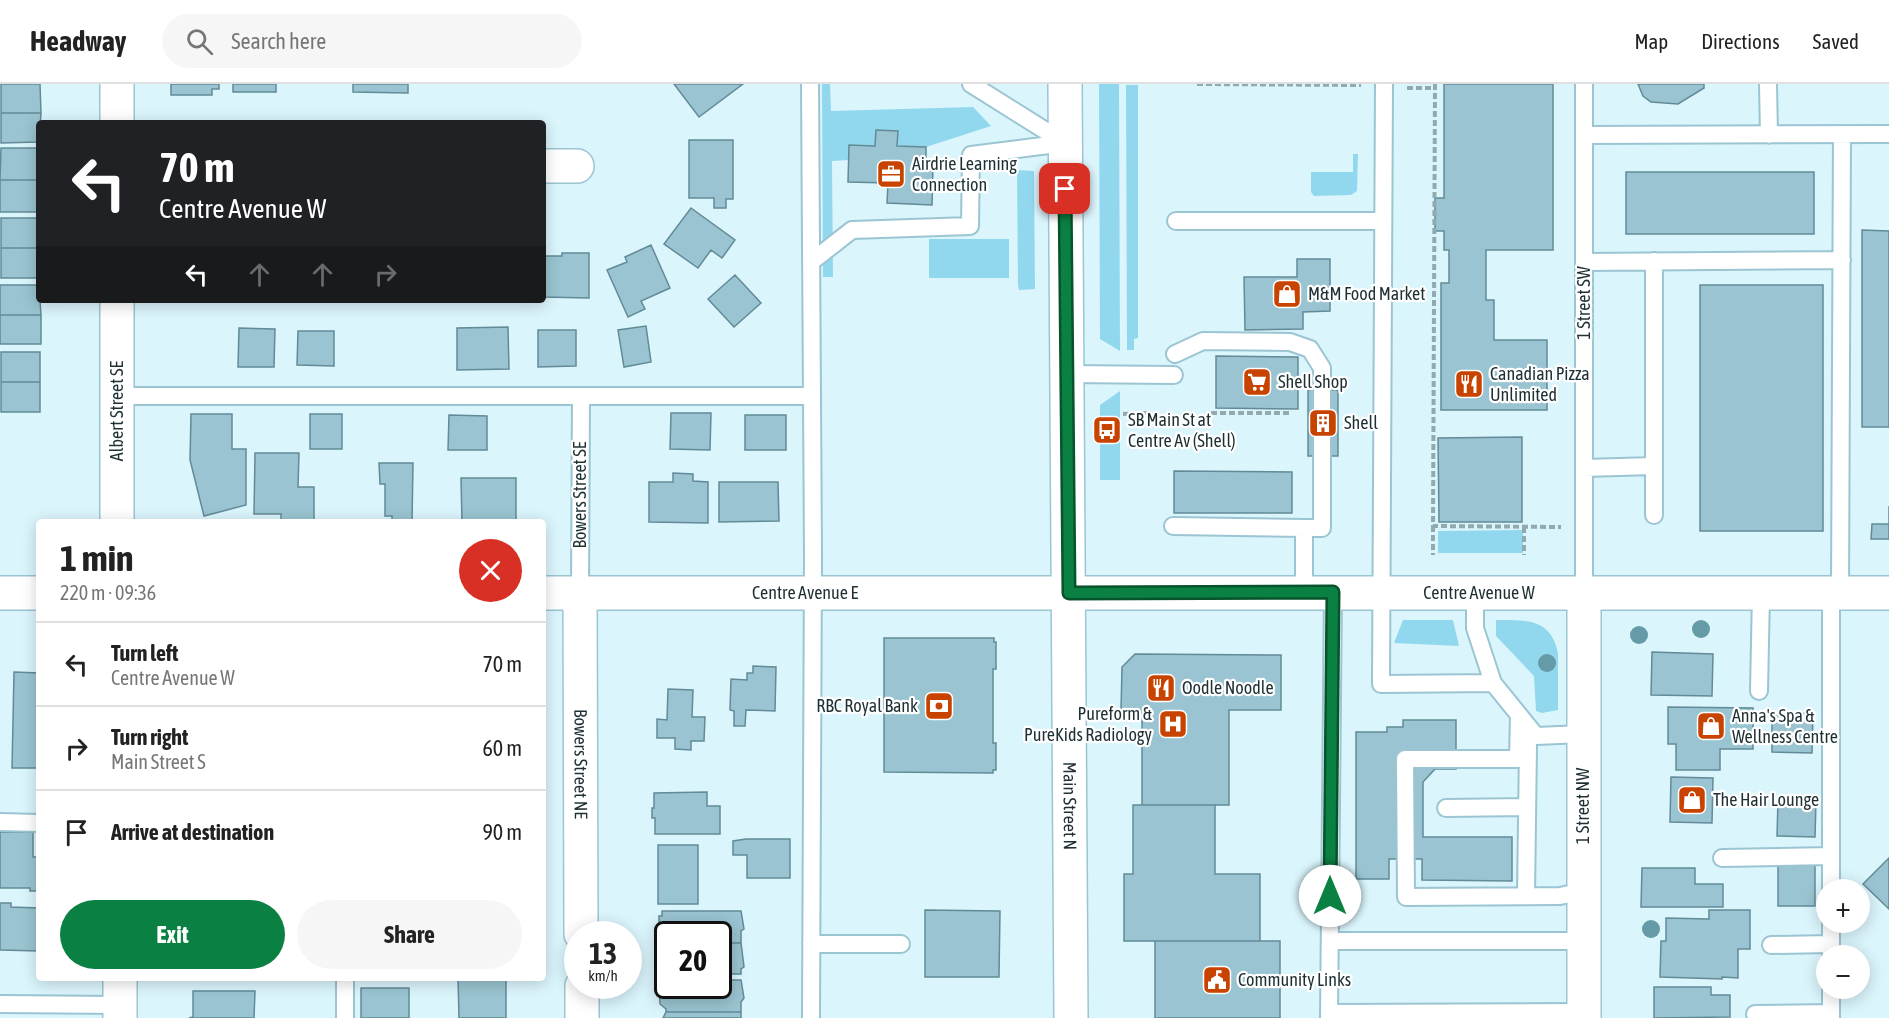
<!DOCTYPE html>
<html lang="en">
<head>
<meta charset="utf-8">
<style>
	body { margin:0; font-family:"Asap Condensed",sans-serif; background:#f6f6f6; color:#222; height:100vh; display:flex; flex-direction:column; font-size:22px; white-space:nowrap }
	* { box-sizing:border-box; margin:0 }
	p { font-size:20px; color:#767676 }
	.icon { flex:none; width:33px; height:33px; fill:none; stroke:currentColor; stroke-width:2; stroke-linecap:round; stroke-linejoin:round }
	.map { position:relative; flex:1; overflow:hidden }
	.side { position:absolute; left:36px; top:435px; width:510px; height:462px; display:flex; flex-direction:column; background:#fff; border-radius:6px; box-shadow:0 3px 15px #0003 }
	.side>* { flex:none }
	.hud { position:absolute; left:36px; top:36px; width:510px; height:183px; border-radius:6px; box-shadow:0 3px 15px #0003; background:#202124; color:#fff; overflow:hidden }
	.buttons { position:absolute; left:1816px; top:795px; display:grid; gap:12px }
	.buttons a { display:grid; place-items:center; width:54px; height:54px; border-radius:50%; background:#fff; box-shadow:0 3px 15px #0003; font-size:30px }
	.speed { position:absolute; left:564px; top:837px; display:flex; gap:12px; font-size:30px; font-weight:700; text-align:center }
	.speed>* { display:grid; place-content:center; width:78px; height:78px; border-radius:50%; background:#fff; box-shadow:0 3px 15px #0003; line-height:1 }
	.speed small { font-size:15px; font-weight:400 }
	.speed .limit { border:3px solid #111; border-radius:9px; background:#fff; color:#111 }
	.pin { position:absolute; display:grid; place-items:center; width:51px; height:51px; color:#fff; margin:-26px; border-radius:12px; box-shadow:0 3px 9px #0006 }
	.me { position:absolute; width:66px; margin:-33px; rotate:0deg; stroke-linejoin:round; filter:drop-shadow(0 0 4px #0008) }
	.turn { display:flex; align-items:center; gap:21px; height:126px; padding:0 24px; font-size:27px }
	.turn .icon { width:78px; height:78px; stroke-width:2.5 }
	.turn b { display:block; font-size:42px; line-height:51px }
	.lanes { display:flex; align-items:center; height:57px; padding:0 24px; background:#0003; justify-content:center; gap:30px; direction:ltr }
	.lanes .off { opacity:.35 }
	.round { display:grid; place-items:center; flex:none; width:63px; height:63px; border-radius:32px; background:#f6f6f6 }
	.headline { display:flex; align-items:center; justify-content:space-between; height:102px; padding:0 24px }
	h1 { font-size:36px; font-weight:700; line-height:45px }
	.cta { display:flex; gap:12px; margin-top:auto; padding:12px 24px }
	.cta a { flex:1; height:69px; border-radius:36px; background:#0b8043; color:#fff; font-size:24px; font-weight:700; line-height:69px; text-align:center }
	.cta a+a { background:#f6f6f6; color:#222 }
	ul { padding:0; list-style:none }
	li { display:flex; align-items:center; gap:18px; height:84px; padding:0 24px; border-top:2px solid #e0e0e0 }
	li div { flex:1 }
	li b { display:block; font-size:22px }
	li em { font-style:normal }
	header { display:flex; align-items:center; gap:36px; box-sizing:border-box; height:84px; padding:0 30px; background:#fff; border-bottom:2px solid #e0e0e0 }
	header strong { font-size:28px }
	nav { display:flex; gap:33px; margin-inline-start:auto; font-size:21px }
	.search { width:420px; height:54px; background:#f6f6f6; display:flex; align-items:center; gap:15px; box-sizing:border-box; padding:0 21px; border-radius:33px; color:#767676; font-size:22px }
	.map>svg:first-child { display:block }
	.green { fill:#91d8ee }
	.building { fill:#9ac4d1; stroke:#628a97; stroke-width:1.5 }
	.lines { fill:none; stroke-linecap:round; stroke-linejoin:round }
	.lane-casing { stroke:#9bc5d2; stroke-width:20 }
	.street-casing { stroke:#9bc5d2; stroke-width:36 }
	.secondary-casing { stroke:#9bc5d2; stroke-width:36 }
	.path { stroke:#93a9b0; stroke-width:4; stroke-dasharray:6 3; stroke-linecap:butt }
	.lane { stroke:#fff; stroke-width:16 }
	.street { stroke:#fff; stroke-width:33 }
	.secondary { stroke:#fff; stroke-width:33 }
	.tree { fill:#659aa7 }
	.route-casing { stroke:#07532c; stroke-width:15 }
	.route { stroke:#0b8043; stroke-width:10 }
	.labels { text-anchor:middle; stroke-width:4.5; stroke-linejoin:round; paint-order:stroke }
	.poi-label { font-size:18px; fill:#1f3035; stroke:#fff; text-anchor:start }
	.street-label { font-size:18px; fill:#1f3035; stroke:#fff }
</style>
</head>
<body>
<header>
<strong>Headway</strong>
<div class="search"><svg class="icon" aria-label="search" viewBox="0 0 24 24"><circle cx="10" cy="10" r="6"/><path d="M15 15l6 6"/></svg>Search here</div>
<nav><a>Map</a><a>Directions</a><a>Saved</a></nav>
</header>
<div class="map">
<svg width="1889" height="934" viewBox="0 0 1889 934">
	<rect width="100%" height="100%" fill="#dbf5fd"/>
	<!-- green -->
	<path class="green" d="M822,0H830L831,27L973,23L991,42L926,63L897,62L898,47L876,46L875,62L849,61V76L832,77L833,193H823Z
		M1099,0H1119L1120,267L1100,255Z
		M1126,1H1138V254L1134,255V266H1127Z
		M1353,70H1358L1357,107L1351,111L1314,112L1311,108V88H1353Z
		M1017,86L1034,87L1035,205L1019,206L1018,201Z
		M929,155H1009V194H929Z
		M1120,307V396H1100V352H1112V338H1100V321Z
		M1523,446V469H1438V447Z
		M1403,536H1453L1459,562L1394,559Z
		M1496,536C1525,536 1551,534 1558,569V626L1542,629L1536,627L1534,592L1496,552Z"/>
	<!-- building -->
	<path class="building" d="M1,0H40L41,29H1Z
		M171,0H219V5H212V11H171Z
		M233,0H276V8H233Z
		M353,0H408V9L353,8Z
		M674,0H743L699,33Z
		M1444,0H1553V166H1486V216H1494V256H1547V326H1441V199H1449V166H1444V147H1435V114H1444Z
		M1638,0H1704V4L1678,20L1651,18L1643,12Z
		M1,29H41L39,58L1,59Z
		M876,46L898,47L897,62L926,63V82H933L932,121L887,119L888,99L848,98L849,61L875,62Z
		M689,56H733V115H726V124H714V114H689Z
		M1,64H39V96H0Z
		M1626,88H1814V150H1626Z
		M0,96H39V128H0Z
		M691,124L735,156L722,174L711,166L698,184L664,160Z
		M1,134H39V164H1Z
		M1862,146L1889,147V343H1862Z
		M651,161L670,204L641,217L645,225L628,233L607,186L627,178L625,173Z
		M1,164H39V194H1Z
		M562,169H589V214L543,213V172H562Z
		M1297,175H1330V227L1303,228V245L1245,246L1244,193H1297Z
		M735,191L761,219L734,243L708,215Z
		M0,201H39L41,231H0Z
		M1700,201H1823V447H1700Z
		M0,231H41V260H0Z
		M646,242L651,278L624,283L618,246Z
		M508,243L509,285L457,286V244Z
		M239,244L275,245L274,283H238Z
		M538,246H576V282L538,283Z
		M298,247H334V282L297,281Z
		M1,268H40V298H1Z
		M1216,272L1298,273V325L1216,324Z
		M1,298H40V328H1Z
		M1308,306H1338V372H1308Z
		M671,329H711L710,366L670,365Z
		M191,330H232V365H246V421L204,432L190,376Z
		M310,330H342V365H310Z
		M449,331L487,332V366H448Z
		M745,331H786V366H745Z
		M1522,353V438H1439L1438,354Z
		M255,369H299L298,403H314V438H281V430H254Z
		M379,379H413L412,438H392V432H385V400H380Z
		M1174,387L1292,388V429H1174Z
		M673,389L693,390V397L708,398V439L649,438V398H673Z
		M461,394H516V438H462Z
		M719,398H778L779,437L719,438Z
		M1889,422V455H1871L1872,440H1889Z
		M884,554H994V558H996V585H993V659H996V686H993V689L884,688Z
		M1652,568L1713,570L1712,612L1651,611Z
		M1135,570L1281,571V626H1229V721H1142V626H1121L1122,583Z
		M753,582L776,583L775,627L746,626L745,642H734V627L730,626L731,595L747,596V589H753Z
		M14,588L39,589V684H12Z
		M668,605L693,606L692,633H705L704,657H691V666L675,665V654H657V635L667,636Z
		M1668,623L1753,624V665H1720V686H1676V660H1668Z
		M1772,629H1813L1812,669L1772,668Z
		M1403,636H1456V685H1435L1423,698V753H1512V797L1422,796V775H1389V795H1356V648H1387V643H1403Z
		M1671,693L1713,694L1712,739L1670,738Z
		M707,708V722H720V750H655V734H652V724H654V709Z
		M1778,716L1816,717L1815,753L1777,752Z
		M1133,721H1215V790H1260V857H1124V790H1133Z
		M0,748H33V773H39V807H30V804H0Z
		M746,755H790V794H747V771H733V757Z
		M658,761H698V820H658Z
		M1889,774V825L1863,800Z
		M1778,781H1815V822H1778Z
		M1642,784H1695V800H1723V823H1641Z
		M0,819H11V823L39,824V867L0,866Z
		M925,826L1000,827L999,893H925Z
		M1709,826H1750V865H1738V894L1722,893V895L1660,893L1661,857H1666V834L1709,835Z
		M662,827H741L744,845L741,847V859H718V850H668V859H662V852H659V832H662Z
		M1155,857H1280V934H1155Z
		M662,859H668V890H662V885H660Z
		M718,859H741L744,883L741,885V890H718Z
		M458,894H506V934H459Z
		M718,896H741L744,914L741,918V928H666V925L660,920L659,901H662V897H668V902H718Z
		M1654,903H1711V911H1730V933L1654,934Z
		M361,904H409V934H361Z
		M193,907H255L254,934H189L193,933Z
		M666,928H741V934H663Z"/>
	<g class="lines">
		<!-- lane casing -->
		<g class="lane-casing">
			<path id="lane" d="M810,0L813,472L811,934
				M1384,0L1381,600L1493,599L1475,544V508
				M1584,0V509
				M1768,0L1769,51
				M1584,51L1889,50
				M1176,137H1383
				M1654,177V431
				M811,178L852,146L970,142L971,71L1065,59L971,0
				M1584,178L1842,176
				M1175,270L1203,257L1290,258L1310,265L1322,284V444H1304
				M1067,290L1174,291
				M117,312H811
				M1584,384L1654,382
				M1173,442L1304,444V508
				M580,509L581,312
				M1831,509V806
				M1840,509L1842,50
				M1493,599L1536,652L1583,650
				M1759,607L1761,509
				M1519,631L1518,675H1405L1406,813L1560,812L1584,807
				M1446,724L1527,723
				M0,738L39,739
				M1722,774L1831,772
				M1526,812L1528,661
				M1831,838V871
				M1330,857H1584
				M811,860H901
				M1771,861L1831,860
				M345,894V934
				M1831,904V934
				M0,920L120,921
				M1329,929L1584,928
				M1755,930L1831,929
				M1329,934L1333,508"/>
		</g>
		<!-- street casing -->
		<g class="street-casing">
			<g id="street">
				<path d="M117,0V39"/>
				<path d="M543,82H577"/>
				<path d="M117,216V438"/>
				<path d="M0,509H39"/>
				<path id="s1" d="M543,509H1889"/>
				<path id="s2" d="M580,509L581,850"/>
				<path d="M120,894V934"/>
				<path d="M582,902V934"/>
				<path d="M1584,934V509"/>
			</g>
		</g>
		<!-- secondary casing -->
		<g class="secondary-casing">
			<g id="secondary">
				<path id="s3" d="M1065,0L1071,934"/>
			</g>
		</g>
		<!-- path -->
		<path class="path" d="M1197,0L1361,1
			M1435,0L1433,442L1561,443
			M1407,4H1435
			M1211,329H1292
			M1123,330L1148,329
			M1433,442V471
			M1524,443V471"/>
		<!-- lane -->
		<use href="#lane" class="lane"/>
		<!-- street -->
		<use href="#street" class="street"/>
		<!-- secondary -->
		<use href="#secondary" class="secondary"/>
	</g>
	<!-- trees -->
	<g class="tree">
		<circle cx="1701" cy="545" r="9"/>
		<circle cx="1639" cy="551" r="9"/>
		<circle cx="1547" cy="579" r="9"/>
		<circle cx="1651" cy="845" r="9"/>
	</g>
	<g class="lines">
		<!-- route casing -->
		<g class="route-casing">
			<path id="route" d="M1065,105L1069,509L1333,508L1330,812"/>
		</g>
		<!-- route -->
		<use href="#route" class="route"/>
	</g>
	<!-- icons -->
	<defs>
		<g id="office-square" transform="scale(1.5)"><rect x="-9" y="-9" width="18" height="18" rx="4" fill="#c84200" stroke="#fff"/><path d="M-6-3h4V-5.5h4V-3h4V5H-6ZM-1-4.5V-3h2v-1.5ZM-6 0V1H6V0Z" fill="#fff"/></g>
		<g id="shop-square" transform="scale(1.5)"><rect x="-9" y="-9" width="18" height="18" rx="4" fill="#c84200" stroke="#fff"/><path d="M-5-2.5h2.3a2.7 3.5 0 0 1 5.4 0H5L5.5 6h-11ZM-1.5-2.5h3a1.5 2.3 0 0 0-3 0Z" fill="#fff"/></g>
		<g id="supermarket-square" transform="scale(1.5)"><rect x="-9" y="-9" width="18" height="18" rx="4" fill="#c84200" stroke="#fff"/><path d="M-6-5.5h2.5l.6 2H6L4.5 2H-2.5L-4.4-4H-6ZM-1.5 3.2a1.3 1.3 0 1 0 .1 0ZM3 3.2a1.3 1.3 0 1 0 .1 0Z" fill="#fff"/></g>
		<g id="restaurant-square" transform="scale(1.5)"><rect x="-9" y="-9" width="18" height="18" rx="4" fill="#c84200" stroke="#fff"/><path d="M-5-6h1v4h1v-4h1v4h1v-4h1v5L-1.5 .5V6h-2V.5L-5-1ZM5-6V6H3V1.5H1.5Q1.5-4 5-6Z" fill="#fff"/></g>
		<g id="building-square" transform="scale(1.5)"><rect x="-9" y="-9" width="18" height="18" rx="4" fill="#c84200" stroke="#fff"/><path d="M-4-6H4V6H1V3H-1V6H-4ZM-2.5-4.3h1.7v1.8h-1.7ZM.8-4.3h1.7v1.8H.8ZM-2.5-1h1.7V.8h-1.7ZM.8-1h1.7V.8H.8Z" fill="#fff"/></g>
		<g id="bus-square" transform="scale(1.5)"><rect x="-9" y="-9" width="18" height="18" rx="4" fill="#c84200" stroke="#fff"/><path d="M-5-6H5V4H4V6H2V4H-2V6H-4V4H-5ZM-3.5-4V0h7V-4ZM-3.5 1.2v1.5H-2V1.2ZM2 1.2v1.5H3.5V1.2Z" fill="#fff"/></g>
		<g id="bank-square" transform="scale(1.5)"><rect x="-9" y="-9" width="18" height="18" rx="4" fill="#c84200" stroke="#fff"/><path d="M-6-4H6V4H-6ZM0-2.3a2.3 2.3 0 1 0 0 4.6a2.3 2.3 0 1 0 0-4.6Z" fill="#fff"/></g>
		<g id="hospital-square" transform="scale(1.5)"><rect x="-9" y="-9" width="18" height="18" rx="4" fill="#c84200" stroke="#fff"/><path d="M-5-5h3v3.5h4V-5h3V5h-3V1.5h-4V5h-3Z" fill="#fff"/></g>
		<g id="civic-square" transform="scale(1.5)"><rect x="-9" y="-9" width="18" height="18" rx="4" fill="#c84200" stroke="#fff"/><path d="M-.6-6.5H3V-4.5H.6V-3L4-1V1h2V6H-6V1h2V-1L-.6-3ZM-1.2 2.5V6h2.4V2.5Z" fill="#fff"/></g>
	</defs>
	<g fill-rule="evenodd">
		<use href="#office-square" x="891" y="90"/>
		<use href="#shop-square" x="1287" y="210"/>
		<use href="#supermarket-square" x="1257" y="298"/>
		<use href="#restaurant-square" x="1469" y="300"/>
		<use href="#building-square" x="1323" y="339"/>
		<use href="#bus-square" x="1107" y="346"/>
		<use href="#restaurant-square" x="1161" y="604"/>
		<use href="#bank-square" x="939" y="622"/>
		<use href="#hospital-square" x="1173" y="640"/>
		<use href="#shop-square" x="1711" y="642"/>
		<use href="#shop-square" x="1692" y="716"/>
		<use href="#civic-square" x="1217" y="896"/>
	</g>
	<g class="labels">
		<!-- poi labels -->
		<g class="poi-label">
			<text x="912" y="86">Airdrie Learning<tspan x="912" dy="21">Connection</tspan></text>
			<text x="1308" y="216">M&amp;M Food Market</text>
			<text x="1490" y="296">Canadian Pizza<tspan x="1490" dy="21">Unlimited</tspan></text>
			<text x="1278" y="304">Shell Shop</text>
			<text x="1128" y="342">SB Main St at<tspan x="1128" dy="21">Centre Av (Shell)</tspan></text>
			<text x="1344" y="345">Shell</text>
			<text x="1182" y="610">Oodle Noodle</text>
			<text x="918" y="628" text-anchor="end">RBC Royal Bank</text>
			<text x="1152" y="636" text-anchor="end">Pureform &amp;<tspan x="1152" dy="21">PureKids Radiology</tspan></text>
			<text x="1732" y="638">Anna's Spa &amp;<tspan x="1732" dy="21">Wellness Centre</tspan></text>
			<text x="1713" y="722">The Hair Lounge</text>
			<text x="1238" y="902">Community Links</text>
		</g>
		<!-- street labels -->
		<g class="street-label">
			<text transform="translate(1584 219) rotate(-90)" y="6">1 Street SW</text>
			<text transform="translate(117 327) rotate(-90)" y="6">Albert Street SE</text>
			<text transform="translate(580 411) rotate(-90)" y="6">Bowers Street SE</text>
			<text dy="6" stroke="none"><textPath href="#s1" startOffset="936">Centre Avenue W</textPath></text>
			<text dy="6" stroke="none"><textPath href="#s1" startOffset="262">Centre Avenue E</textPath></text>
			<text dy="6" stroke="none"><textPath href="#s2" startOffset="171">Bowers Street NE</textPath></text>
			<text dy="6" stroke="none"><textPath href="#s3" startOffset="722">Main Street N</textPath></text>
			<text transform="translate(1583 722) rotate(-90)" y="6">1 Street NW</text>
		</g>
	</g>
</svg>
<div class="buttons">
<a>+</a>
<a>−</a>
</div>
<div class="speed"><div>13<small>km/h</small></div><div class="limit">20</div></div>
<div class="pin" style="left:1065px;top:105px;background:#d93025"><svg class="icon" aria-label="arrive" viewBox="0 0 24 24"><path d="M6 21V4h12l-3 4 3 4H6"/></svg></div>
<svg class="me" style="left:1330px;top:812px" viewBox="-20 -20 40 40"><circle r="19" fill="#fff"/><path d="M0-13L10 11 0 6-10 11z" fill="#0b8043"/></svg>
<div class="hud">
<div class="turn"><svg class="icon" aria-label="left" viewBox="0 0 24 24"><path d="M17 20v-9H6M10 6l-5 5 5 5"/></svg><div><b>70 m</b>Centre Avenue W</div></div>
<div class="lanes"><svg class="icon" aria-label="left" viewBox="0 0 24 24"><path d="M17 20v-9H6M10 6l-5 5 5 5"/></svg><svg class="icon off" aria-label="ahead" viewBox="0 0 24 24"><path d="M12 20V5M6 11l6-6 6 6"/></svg><svg class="icon off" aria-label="ahead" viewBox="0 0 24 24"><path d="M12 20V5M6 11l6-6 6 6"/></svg><svg class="icon off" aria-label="right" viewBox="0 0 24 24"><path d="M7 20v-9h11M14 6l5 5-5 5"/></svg></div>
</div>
<section class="side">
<div class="headline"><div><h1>1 min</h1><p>220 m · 09:36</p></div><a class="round" style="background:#d93025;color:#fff"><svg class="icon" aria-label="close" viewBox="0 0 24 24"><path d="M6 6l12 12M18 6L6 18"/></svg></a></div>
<ul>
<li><svg class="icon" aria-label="left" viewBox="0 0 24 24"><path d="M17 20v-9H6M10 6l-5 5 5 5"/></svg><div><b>Turn left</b><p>Centre Avenue W</p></div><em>70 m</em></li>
<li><svg class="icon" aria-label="right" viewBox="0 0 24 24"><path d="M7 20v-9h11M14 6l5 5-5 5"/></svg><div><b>Turn right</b><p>Main Street S</p></div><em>60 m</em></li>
<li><svg class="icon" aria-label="arrive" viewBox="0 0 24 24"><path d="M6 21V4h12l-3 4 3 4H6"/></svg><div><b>Arrive at destination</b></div><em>90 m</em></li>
</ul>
<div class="cta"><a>Exit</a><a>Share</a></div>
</section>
</div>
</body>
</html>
